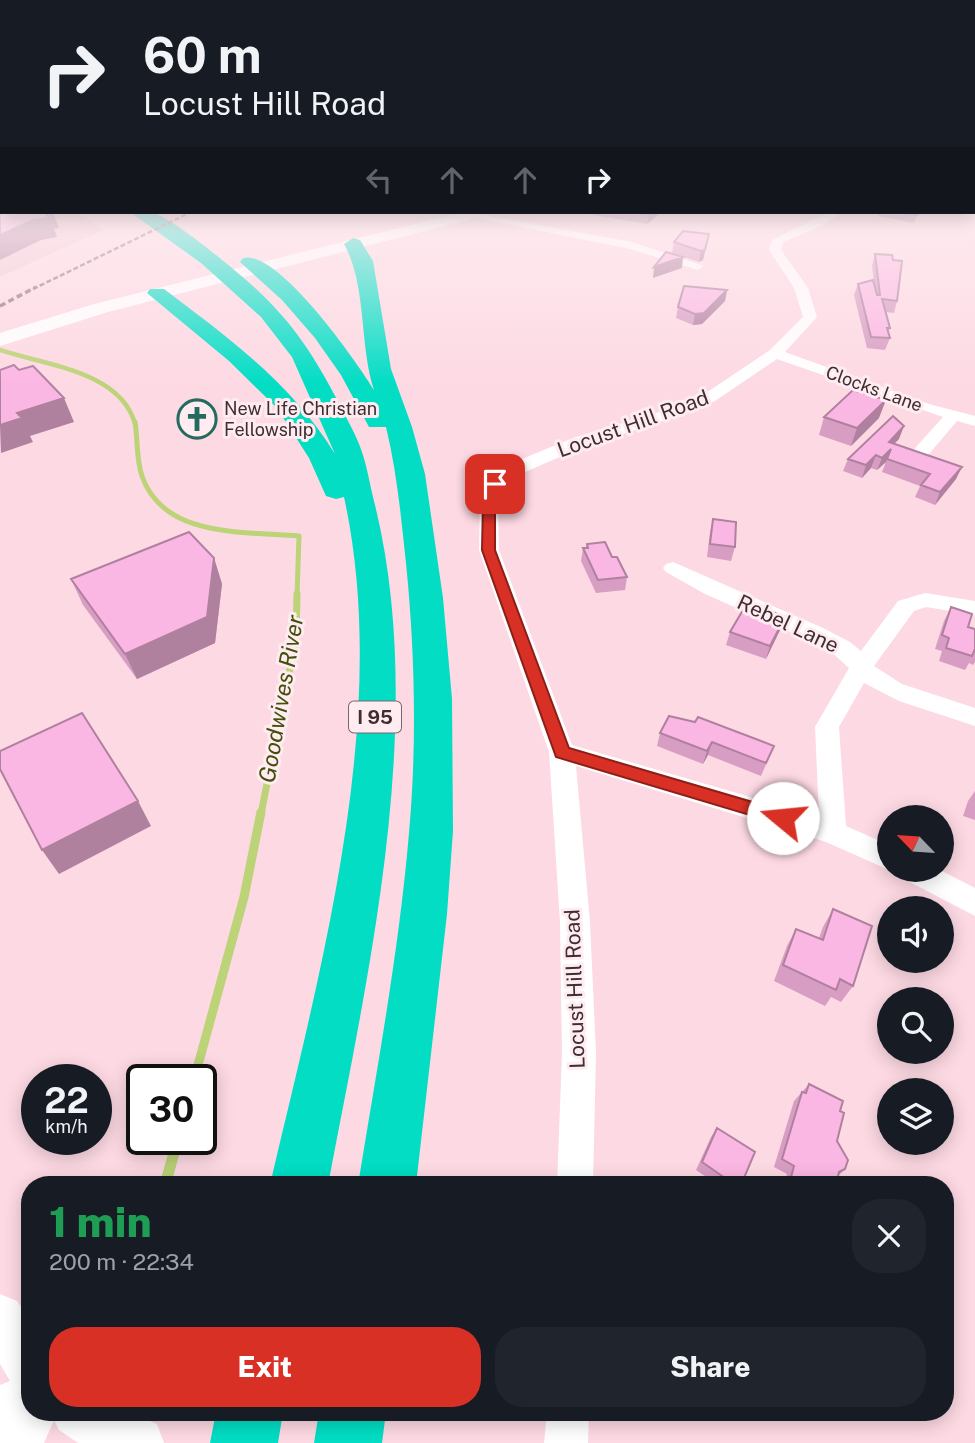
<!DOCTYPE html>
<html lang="en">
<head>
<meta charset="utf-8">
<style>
	body { margin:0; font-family:"Public Sans",sans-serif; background:#20242c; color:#f1f3f6; height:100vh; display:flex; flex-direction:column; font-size:26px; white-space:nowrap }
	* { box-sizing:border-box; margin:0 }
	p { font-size:23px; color:#9ea1a6 }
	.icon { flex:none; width:38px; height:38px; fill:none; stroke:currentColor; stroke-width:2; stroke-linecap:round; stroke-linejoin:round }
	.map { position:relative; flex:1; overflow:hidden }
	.details { position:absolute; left:21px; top:1176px; width:933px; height:245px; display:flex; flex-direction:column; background:#171b24; border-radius:28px; box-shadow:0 4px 18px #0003 }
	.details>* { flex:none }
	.hud { position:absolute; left:0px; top:0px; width:976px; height:214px; box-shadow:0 4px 18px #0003; background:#171b24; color:#f1f3f6; overflow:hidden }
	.needle { width:46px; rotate:295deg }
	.controls { position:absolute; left:877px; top:805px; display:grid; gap:14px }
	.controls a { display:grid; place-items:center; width:77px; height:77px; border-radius:50%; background:#171b24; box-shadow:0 4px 18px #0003; font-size:35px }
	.speed { position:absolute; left:21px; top:1064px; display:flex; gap:14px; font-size:35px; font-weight:700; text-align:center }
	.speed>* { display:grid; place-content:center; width:91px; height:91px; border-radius:50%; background:#171b24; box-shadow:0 4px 18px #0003; line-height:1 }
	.speed small { font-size:18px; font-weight:400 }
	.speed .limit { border:4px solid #111; border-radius:10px; background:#fff; color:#111 }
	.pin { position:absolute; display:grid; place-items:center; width:60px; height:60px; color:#fff; margin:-30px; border-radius:14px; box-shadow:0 4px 10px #0006 }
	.me { position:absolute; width:77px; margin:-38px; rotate:287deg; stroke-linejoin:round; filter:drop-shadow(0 0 5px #0008) }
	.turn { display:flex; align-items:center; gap:24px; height:147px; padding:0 28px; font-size:32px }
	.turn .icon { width:91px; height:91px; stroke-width:2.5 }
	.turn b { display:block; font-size:49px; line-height:60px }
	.lanes { display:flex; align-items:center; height:66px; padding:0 28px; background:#0003; justify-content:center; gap:35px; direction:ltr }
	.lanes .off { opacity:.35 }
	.round { display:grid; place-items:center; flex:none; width:74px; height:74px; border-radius:28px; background:#20242c }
	.headline { display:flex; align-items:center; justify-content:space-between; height:119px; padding:0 28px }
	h1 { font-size:42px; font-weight:800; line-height:52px; color:#1e9e55 }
	.action { display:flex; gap:14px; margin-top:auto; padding:14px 28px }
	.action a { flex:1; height:80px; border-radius:28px; background:#d93025; color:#fff; font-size:28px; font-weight:800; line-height:80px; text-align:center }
	.action a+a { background:#20242c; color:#f1f3f6 }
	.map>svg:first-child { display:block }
	.built { fill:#f2c9d4 }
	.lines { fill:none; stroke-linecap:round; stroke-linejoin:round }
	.stream-far4 { stroke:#bcd378; stroke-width:4.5 }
	.stream-far3 { stroke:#bcd378; stroke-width:5 }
	.stream-far2 { stroke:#bcd378; stroke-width:7 }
	.stream-far1 { stroke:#bcd378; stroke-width:9 }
	.stream { stroke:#bcd378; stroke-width:11 }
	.minor { fill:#fff; fill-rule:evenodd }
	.tertiary { fill:#fff; fill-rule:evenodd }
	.secondary { fill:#fff; fill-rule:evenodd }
	.motorway { fill:#02ddc4; fill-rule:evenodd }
	.rail-far1 { stroke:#8e757c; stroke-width:2.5; stroke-dasharray:5 2.5; stroke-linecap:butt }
	.rail { stroke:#8e757c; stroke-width:3.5; stroke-dasharray:6 3.5; stroke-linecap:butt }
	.wall { fill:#d89dc3 }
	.shaded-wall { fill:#b0809f }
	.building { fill:#fbb7e3; stroke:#b0809f; stroke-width:2 }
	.route { fill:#d93025; stroke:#8d1f18; stroke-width:2 }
	.labels { text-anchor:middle; stroke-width:6; stroke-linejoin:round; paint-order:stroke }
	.far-street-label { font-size:18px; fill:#3e2d32; stroke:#feecf0 }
	.far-poi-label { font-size:18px; fill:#3e2d32; stroke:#feecf0; text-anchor:start }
	.shield { fill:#feecf0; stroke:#78666b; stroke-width:2 }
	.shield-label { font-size:19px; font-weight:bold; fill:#3e2d32 }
	.street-label { font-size:21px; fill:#3e2d32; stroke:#feecf0 }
	.water-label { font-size:23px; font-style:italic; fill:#424f0b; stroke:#feecf0 }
</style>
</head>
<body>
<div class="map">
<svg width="975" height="1443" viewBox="0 0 975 1443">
	<rect width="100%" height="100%" fill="#fdd9e3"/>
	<!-- built -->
	<path class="built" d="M0,182L2,212H79L103,230L0,277Z"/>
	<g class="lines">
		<!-- stream-far4 -->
		<path class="stream-far4" d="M0,350C44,365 121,371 135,424"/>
		<!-- stream-far3 -->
		<path class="stream-far3" d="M135,422C138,440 136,459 142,476C164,539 245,531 299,536L297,596"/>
		<!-- stream-far2 -->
		<path class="stream-far2" d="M261,814L296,638L297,594"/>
		<!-- stream-far1 -->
		<path class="stream-far1" d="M194,1080L244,897L261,812"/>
		<!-- stream -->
		<path class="stream" d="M165,1185L178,1139"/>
		<!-- minor -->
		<path class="minor" d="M467,212L632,242L704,266L698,270L630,249L467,216Z
			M829,212H842L819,227L783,242L781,250L808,288L817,317L785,352L929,404L975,416V426L957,421L929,454H917L914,450L917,446L943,417L777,359L715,401L675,417L585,446L509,479L504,485L498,501L499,550L572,745L819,817L815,727L849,668L827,648L705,594L666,572L663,568L666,564L673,562L823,628L850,642L861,651L898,601L925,593L975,601V615L926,607L914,611L874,666L902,684L975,708V726L899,701L864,683L839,727L846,826L889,845V870L826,842L576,766L590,922L596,1053L593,1185H557L562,1053L560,922L549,752L479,550L480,501L486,484L497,471L517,461L573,438L663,411L703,395L770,350L803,317L794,288L769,250L772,240Z
			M900,870H940L975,888V916L904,879Z
			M547,1412H589L588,1443H544Z"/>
		<!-- tertiary -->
		<path class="tertiary" d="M0,1294L17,1301L30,1320V1412H129L157,1424L164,1443H78L59,1430L54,1420L44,1443H0V1385L10,1381L0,1364Z"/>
		<!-- secondary -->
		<path class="secondary" d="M463,212H489L487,215L108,312L0,346V333L94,304Z"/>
		<!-- motorway -->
		<path class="motorway" d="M130,212C137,212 146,210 152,212C176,221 225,262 245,279C291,319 312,352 340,405C346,418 354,431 359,444C366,461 369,480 373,497C429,714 369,968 328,1185H270C320,970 392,716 344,497L336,499L326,496L309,458L277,408L229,361L147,293L150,289H164C229,338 292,384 335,454L292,357L261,317L201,263Z
			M353,238L360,240L373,261L391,369L412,427L425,474L443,598L452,699L453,831L447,914L416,1185H358C377,1068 399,951 409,833C417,744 415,652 406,563C401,517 397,472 386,427H369L341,375L315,338L282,300L240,262L243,258C278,249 357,362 374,390C359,344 367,285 344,244Z
			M216,1412H283L278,1443H210Z
			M319,1412H386L382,1443H314Z"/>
		<!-- rail-far1 -->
		<path class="rail-far1" d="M33,289L191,212"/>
		<!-- rail -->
		<path class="rail" d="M0,306L36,287"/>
	</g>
	<!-- wall -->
	<path class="wall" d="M581,212H661L647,224L581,213Z
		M879,212H918L914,223L878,216Z
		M709,234L703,260L699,262L672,253L674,242Z
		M875,254L897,301L894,313L886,312L890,328L888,334L890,338L885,350L867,348L854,295L858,284H874L872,265Z
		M727,290L725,301L702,324L693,325L676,318L678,307Z
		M824,417L879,418L851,446L819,435Z
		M899,439L894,443L956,479L935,505L915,497L920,486L882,472L886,462L877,470L871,468L862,478L843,471L848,459Z
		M713,519L735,547L731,561L707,557L710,532Z
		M587,544L612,557L627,577L625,590L596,593L581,561L583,548H586Z
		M214,558L222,584L215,643L137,679L83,605L71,579Z
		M951,607L968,627L975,629V662L973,665L969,663L965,670L939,661L942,651L935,649L944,621Z
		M758,615L785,617L780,630L766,659L726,645L730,632Z
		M660,733L774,746L761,776L708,755L703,764L657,746Z
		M975,791V820L963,816L968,801Z
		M833,909L853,986L841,1002L831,997L825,1006L774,981L787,946L796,929L819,938L823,927Z
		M809,1084L840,1111L837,1141L845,1169L838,1176L836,1185H783L787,1174L774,1167L794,1101Z
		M717,1128L741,1185H718L696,1170L711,1137Z"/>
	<!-- shaded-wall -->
	<path class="shaded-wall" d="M44,212H53L59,228L54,229L57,237L41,240L0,260V235Z
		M652,212H661L647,224L649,214Z
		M709,234L703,260L699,262L701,251Z
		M683,257L682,268L653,278L654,267Z
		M727,290L725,301L702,324L693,325L695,314Z
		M64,398L74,422L30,436L33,442L1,453L0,425L17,413Z
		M886,400L879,418L851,446L857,428Z
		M904,426L899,439L884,454L889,442Z
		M891,449L886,462L877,470L882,458Z
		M876,455L871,468L862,478L866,465Z
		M962,467L956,479L935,505L940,492Z
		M214,558L222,584L215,643L137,679L125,654Z
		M785,617L780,630L766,659L770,646Z
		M712,742L708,755L703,764L707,751Z
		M138,801L151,826L59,874L42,850Z"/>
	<!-- building -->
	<path class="building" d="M0,182H2V212H44L50,218L33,220L0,235Z
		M632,212H652L649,214Z
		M900,212H918L917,215Z
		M683,231L709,234L705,250L701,251L674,242Z
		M666,252L683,257L654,267Z
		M875,254L892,255L893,260L902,261L897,301L882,299L890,328H887L890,338L871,337L858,284L873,280L877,295H880Z
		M684,286L727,290L704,313L695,314L678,307Z
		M14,365L19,370L33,366L64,398L17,413L22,418L0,425V370Z
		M853,390L886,400L857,428L824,417Z
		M893,416L904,426L889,442L962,467L940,492L921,485L930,474L887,459L891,449L882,458L876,455L866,465L848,459Z
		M713,519L736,522L735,547L710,544Z
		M189,532L214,558L207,617L125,654L71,579Z
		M605,542L612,557H617L627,577L598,580L583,548H588L587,544Z
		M951,607L972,614L968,627L975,629V649L972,656L946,648L949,638L942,635Z
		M743,610L758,615L760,610L768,613L769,610L785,617L770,646L730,632Z
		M82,713L138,801L42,850L0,769V751Z
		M669,716L695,722L698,717L774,746L766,763L712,742L707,751L660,733Z
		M833,909L872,926L853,986L840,979L836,990L783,965L796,929L823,940Z
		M809,1084L843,1101L840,1111L844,1113L837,1141L848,1160L845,1169L839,1172L836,1185H797L790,1181L794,1166L782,1159L802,1092L806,1093Z
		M717,1128L755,1152L741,1185H735L702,1162Z"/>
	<!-- sky -->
	<linearGradient id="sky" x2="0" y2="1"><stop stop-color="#96c0bb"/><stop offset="0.47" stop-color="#feeef2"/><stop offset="1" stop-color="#feeef2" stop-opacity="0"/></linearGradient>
	<rect width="975" height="384" fill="url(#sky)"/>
	<!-- route -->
	<path class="route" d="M495,481L501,484L495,501V550L569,748L790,813L792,818L790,823L783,825L556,757L482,550L483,501L489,484Z"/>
	<!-- icons -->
	<defs>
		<g id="church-ring" transform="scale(2.0125)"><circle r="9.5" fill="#feecf0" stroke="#246a5f" stroke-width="1.5"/><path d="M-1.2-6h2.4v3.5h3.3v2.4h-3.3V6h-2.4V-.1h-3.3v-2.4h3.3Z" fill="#246a5f"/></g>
	</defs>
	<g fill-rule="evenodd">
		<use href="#church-ring" x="197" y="419"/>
	</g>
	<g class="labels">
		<!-- far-street labels -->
		<g class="far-street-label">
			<text transform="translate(874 389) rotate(20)" y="6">Clocks Lane</text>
		</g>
		<!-- far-poi labels -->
		<g class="far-poi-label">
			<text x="224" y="415">New Life Christian<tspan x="224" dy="21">Fellowship</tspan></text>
		</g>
		<!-- shield labels -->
		<rect class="shield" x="349" y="701.5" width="52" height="31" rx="5"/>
		<g class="shield-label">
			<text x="375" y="724">I 95</text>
		</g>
		<!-- street labels -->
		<g class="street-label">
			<text transform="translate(633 424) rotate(-20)" y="7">Locust Hill Road</text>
			<text transform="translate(788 624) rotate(25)" y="7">Rebel Lane</text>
			<text transform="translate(575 989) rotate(-92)" y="7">Locust Hill Road</text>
		</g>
		<!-- water labels -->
		<g class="water-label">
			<text transform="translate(281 699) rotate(-80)" y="8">Goodwives River</text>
		</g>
	</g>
</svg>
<div class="controls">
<a><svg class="needle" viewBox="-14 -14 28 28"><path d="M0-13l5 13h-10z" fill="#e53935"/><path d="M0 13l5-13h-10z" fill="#9ea1a6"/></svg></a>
<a><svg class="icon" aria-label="sound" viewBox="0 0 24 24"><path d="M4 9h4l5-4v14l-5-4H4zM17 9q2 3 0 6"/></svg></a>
<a><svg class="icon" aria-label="search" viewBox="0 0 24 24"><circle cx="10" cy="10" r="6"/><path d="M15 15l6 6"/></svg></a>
<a><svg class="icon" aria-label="layers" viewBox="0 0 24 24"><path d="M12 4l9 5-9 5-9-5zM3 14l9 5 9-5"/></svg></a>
</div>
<div class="speed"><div>22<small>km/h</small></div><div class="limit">30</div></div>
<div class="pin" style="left:495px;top:484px;background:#d93025"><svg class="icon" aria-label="arrive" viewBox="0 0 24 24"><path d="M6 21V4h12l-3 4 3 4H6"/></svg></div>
<svg class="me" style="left:783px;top:818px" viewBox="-20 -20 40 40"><circle r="19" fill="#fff"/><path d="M0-13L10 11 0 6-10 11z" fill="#d93025"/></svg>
<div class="hud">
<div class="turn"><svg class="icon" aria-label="right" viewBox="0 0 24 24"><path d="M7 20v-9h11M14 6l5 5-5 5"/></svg><div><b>60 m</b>Locust Hill Road</div></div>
<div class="lanes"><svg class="icon off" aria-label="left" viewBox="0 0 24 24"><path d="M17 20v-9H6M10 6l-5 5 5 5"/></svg><svg class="icon off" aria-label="ahead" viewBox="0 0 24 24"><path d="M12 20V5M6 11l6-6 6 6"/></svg><svg class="icon off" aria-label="ahead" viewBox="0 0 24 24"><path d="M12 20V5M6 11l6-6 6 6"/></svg><svg class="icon" aria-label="right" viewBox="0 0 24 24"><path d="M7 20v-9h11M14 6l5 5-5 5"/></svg></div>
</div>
<section class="details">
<div class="headline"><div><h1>1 min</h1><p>200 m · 22:34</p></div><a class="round"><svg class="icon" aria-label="close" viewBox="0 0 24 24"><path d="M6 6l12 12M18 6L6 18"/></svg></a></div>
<div class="action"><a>Exit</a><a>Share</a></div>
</section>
</div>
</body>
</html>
